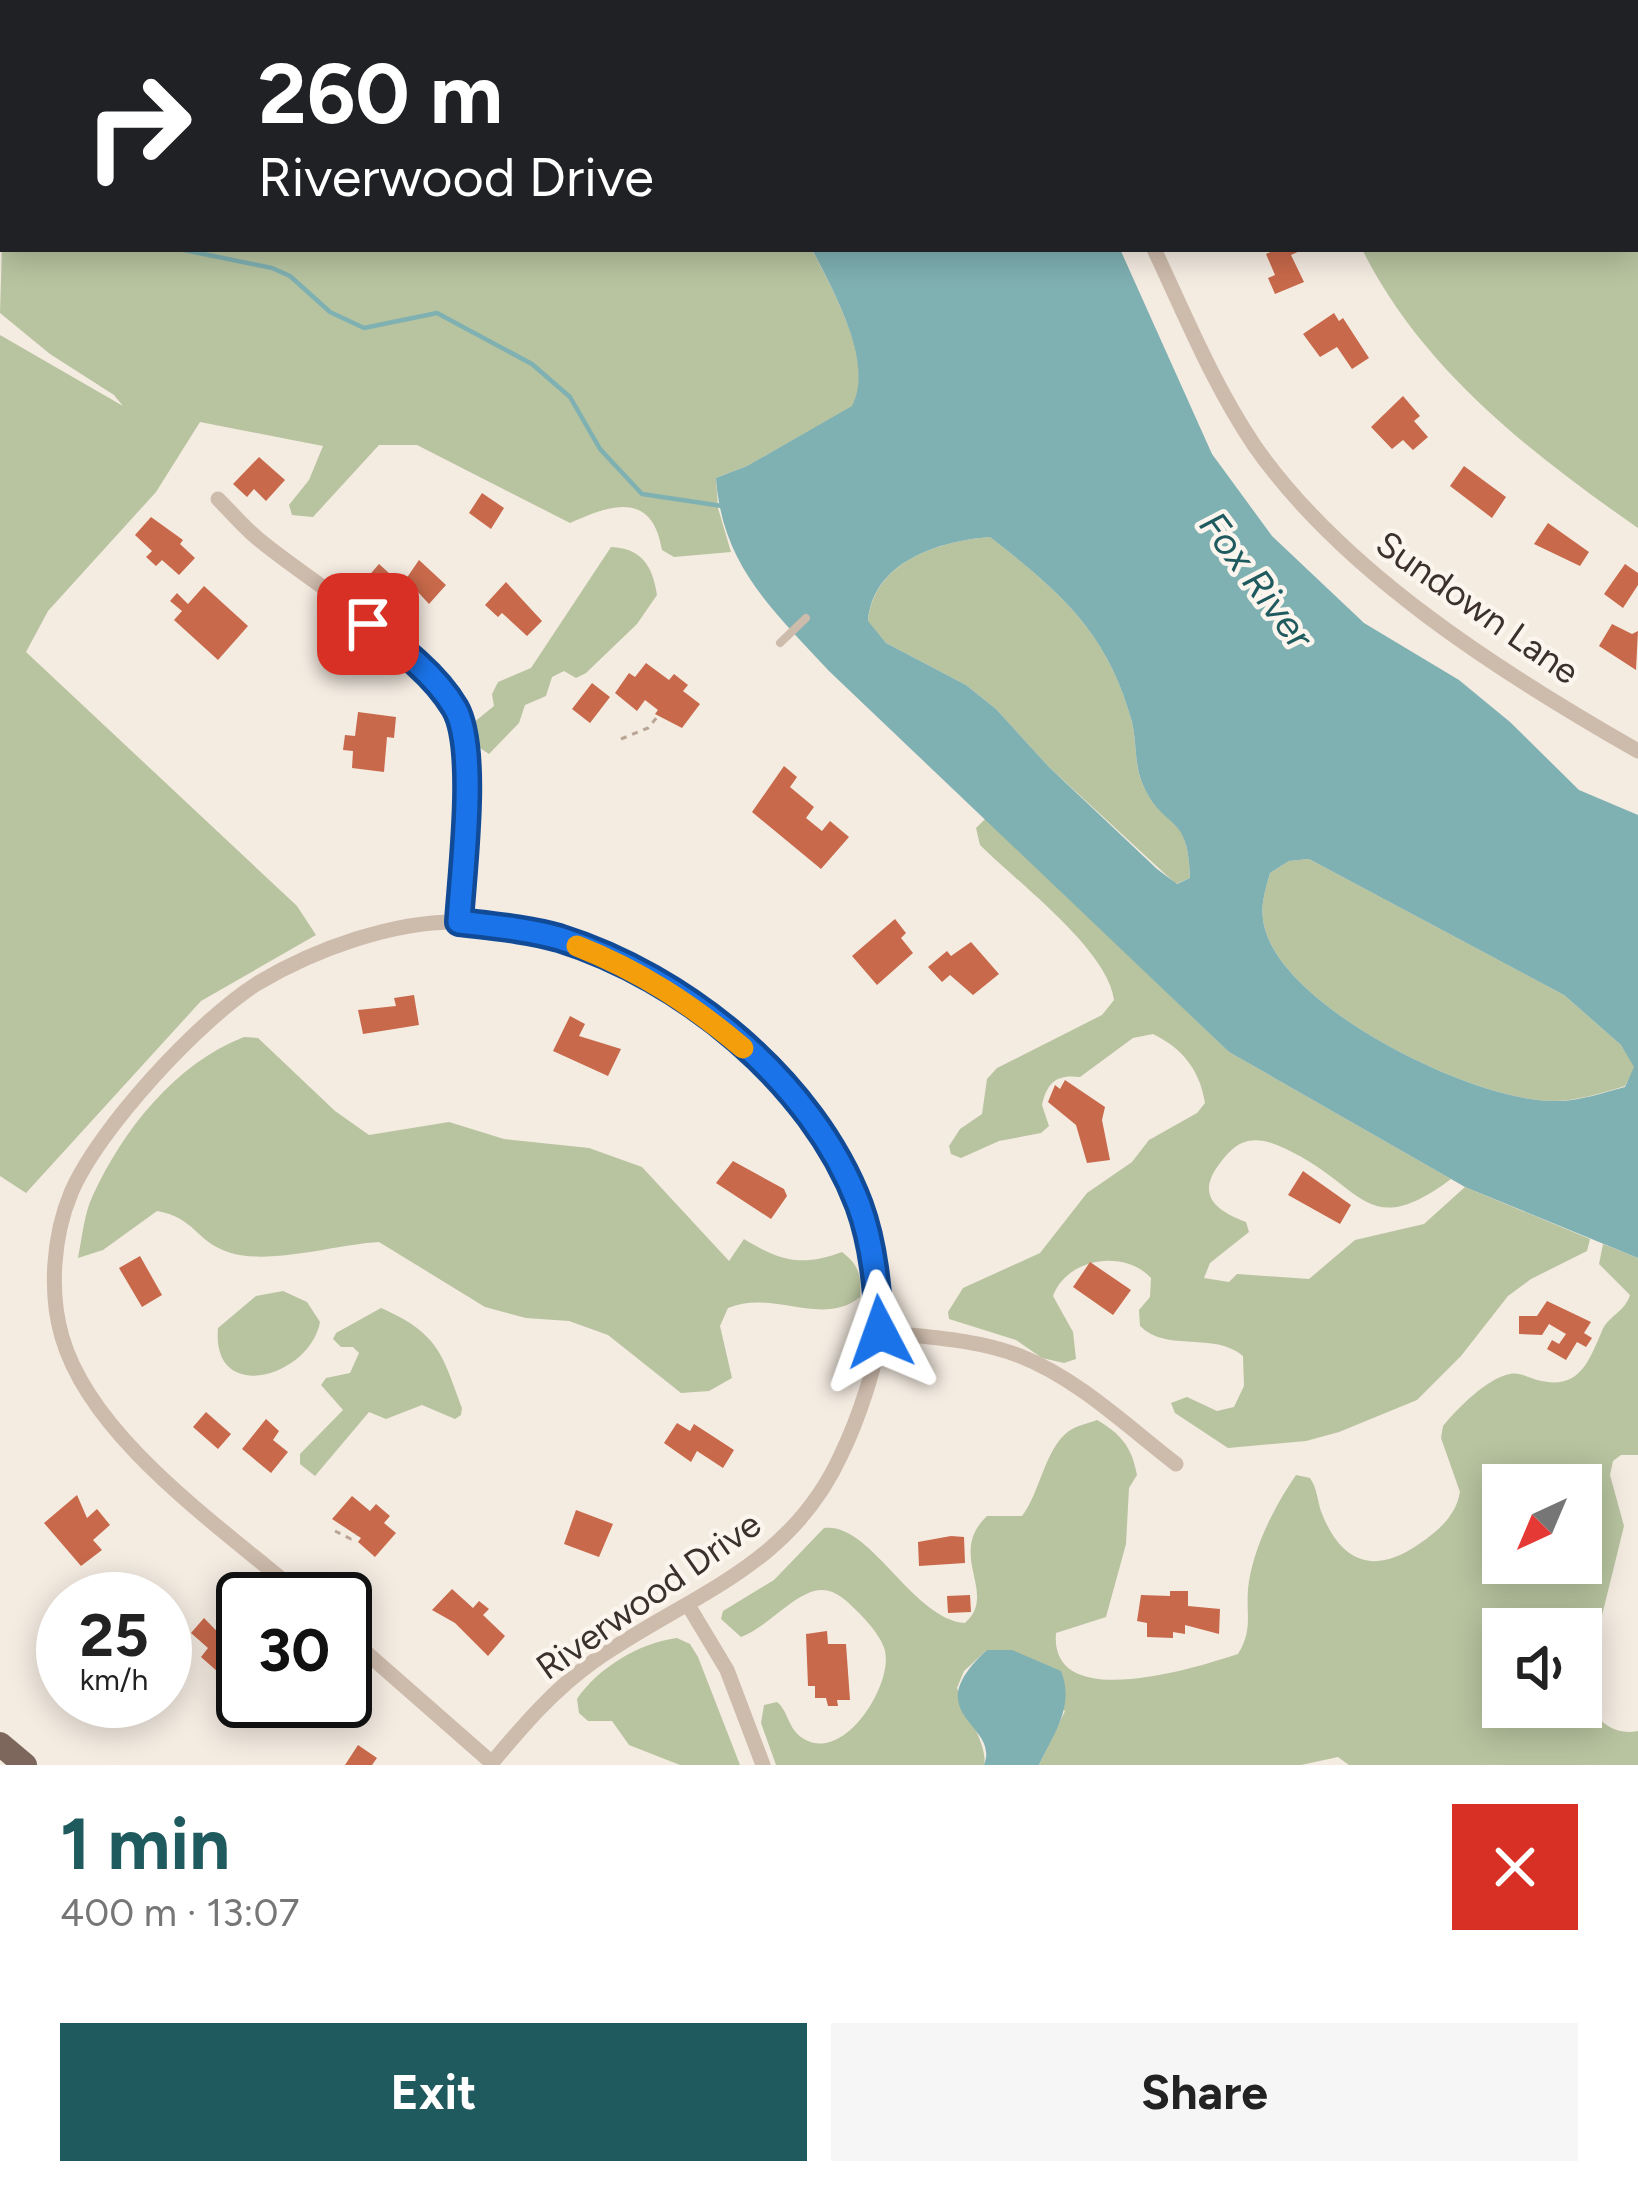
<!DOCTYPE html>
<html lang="en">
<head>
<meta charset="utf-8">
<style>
	body { margin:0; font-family:Figtree,sans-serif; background:#f6f6f6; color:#222; height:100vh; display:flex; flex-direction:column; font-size:45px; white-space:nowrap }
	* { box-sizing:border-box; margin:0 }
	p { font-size:39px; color:#767676 }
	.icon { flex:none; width:66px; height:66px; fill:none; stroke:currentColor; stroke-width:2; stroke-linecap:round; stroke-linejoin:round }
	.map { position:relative; height:1765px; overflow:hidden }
	.drawer { display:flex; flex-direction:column; background:#fff; flex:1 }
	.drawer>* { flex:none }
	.banner { position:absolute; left:0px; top:0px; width:1638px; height:252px; box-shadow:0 6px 30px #0003; background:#202124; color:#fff; overflow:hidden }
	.needle { width:78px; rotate:224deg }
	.fabs { position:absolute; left:1482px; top:1464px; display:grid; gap:24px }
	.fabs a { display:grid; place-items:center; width:120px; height:120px; border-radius:0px; background:#fff; box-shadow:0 6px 30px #0003; font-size:60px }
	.speed { position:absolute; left:36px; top:1572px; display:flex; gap:24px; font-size:60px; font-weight:700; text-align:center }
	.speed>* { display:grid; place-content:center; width:156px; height:156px; border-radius:50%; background:#fff; box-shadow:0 6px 30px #0003; line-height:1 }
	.speed small { font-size:30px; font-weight:400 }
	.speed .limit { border:6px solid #111; border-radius:18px; background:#fff; color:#111 }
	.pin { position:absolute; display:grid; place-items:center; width:102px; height:102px; color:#fff; margin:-51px; border-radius:24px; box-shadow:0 6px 18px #0006 }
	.me { position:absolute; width:132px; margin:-66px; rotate:356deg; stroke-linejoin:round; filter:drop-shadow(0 0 9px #0008) }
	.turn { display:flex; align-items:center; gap:42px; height:252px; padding:0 60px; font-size:54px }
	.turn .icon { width:156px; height:156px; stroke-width:2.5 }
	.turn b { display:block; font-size:84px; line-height:102px }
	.round { display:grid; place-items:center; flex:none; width:126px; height:126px; border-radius:0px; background:#f6f6f6 }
	.headline { display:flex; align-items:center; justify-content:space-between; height:204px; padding:0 60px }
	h1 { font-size:72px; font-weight:700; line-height:90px; color:#1f5a5e }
	.button { display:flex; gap:24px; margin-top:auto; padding:24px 60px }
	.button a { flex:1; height:138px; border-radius:0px; background:#1f5a5e; color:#fff; font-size:48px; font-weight:700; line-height:138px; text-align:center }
	.button a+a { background:#f6f6f6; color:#222 }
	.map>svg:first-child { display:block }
	.green { fill:#b8c4a0; fill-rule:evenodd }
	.water { fill:#7fb0b2; fill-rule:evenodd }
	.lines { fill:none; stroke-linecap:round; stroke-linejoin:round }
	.stream { stroke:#7fb0b2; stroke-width:4.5 }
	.building { fill:#c8694b }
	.path { stroke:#b9a596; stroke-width:3; stroke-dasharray:6 6; stroke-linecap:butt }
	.service { stroke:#cdbbac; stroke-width:8 }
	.minor { stroke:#cdbbac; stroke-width:15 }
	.primary { stroke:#7d675c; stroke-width:24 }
	.route-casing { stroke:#114b97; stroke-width:30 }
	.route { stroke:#1a73e8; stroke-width:21 }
	.slow { stroke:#f59e0b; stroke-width:21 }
	.labels { text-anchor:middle; stroke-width:9; stroke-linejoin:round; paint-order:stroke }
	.street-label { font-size:36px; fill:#3b302b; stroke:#fbf5ee }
	.water-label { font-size:39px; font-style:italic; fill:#1f5a5e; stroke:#fbf5ee }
</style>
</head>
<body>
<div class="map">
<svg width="1638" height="1765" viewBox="0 0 1638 1765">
	<rect width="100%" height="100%" fill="#f4ebe1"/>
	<!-- green -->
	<path class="green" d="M0,0H584L587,3H3V170Z
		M1255,0H1638V528C1530,453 1421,368 1362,249H1635V3Z
		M3,213V249H812C832,290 875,361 853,406L747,466L716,478L718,508L731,552L674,557L662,550C652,491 612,504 570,523L417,445H379L313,517L292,515L289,505L309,480L323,446L200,422L156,492L48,611L26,652L297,906L316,935L201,1001L26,1193L0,1176V335L123,406L114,395L50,354L0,313Z
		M990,537C1060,592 1107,631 1132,722C1137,743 1134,766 1143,785C1165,832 1189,811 1190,878L1176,884L1049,767L996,709L966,685L886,643L868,622C873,562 938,541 990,537Z
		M611,547C641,548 653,566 657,595L637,624L586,673L576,678L564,671L552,677L546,696L525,705L519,723L489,754L480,748L473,723L494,706L492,694L498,682L531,668Z
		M986,818L1229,1052L1451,1179C1368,1241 1364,1188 1292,1152C1278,1145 1264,1138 1248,1141C1235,1144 1228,1153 1220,1163C1196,1194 1214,1210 1246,1222L1249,1232L1210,1263L1204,1278L1229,1282L1237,1274L1309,1279L1355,1240L1424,1224L1465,1187L1590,1239L1587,1251L1531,1279L1508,1296L1461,1356L1417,1400L1339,1432L1306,1441L1228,1448L1175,1413L1171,1403L1187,1397L1217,1411L1234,1407L1244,1386L1243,1356C1214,1331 1167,1353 1140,1326L1139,1310L1150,1297L1151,1278C1124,1249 1067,1258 1053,1296L1073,1332L1076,1359L1064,1363L1042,1358L1016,1340L949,1319L948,1312L963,1288L1040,1253L1087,1193L1132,1162L1149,1140L1197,1113L1205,1103C1200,1070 1182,1048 1153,1034L1133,1038L1080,1077C1057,1074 1047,1082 1042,1105L1049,1126L1041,1133L999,1141L961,1158L951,1154L949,1146L960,1129L982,1114L987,1079L997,1068L1102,1015L1114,1000C1108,950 1018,883 980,845L976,828Z
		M1309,859L1564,995L1621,1045L1635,1067L1625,1086C1602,1093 1577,1101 1553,1101C1474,1101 1294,1012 1267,935C1258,912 1264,895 1270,873L1289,861Z
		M244,1037L258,1038L335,1111L369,1135L449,1122L504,1139L589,1148L642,1167L729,1261L744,1239C780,1261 802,1267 842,1252C859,1265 862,1276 860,1297C822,1328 773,1289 728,1308L720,1326L732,1378L709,1391L681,1393L608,1335L569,1321L526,1318L485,1307L379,1242C338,1244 267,1266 228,1252C195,1241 196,1218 157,1211L103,1250L78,1258C82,1238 84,1214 93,1195C124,1129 175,1064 244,1037Z
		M1603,1244L1638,1258V1455H1621L1613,1461L1610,1475L1624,1526L1593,1652L1599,1682L1593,1711C1603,1726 1619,1735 1638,1731V1765H1349L1338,1757L1301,1765H1039L1065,1711L987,1650L964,1671L957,1688C964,1709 989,1748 984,1765H776L761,1723L764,1705L777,1702C790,1713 787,1729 804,1739C844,1763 893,1685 885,1651C882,1638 868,1622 859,1613C848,1602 836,1589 820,1590C795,1592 768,1627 741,1637L721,1619L723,1611L774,1580L824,1528C870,1521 912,1619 965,1623C999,1593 946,1555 987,1516H1022C1040,1493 1045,1448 1069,1431C1076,1426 1089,1423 1097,1420C1121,1434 1132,1447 1137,1475L1129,1488L1126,1544L1106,1617L1056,1633C1049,1715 1198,1667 1238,1654C1253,1630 1246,1615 1248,1589C1252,1550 1274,1507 1296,1475L1310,1478C1318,1490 1317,1501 1322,1514C1343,1565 1376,1574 1419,1544C1438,1531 1456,1516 1460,1492L1441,1438L1443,1426C1457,1409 1487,1378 1510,1374C1518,1372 1528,1377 1537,1380C1579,1391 1588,1363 1602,1331C1608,1316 1625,1312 1630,1295L1599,1264ZM1503,1485H1581V1563H1503ZM1503,1629H1581V1707H1503Z
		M283,1291L307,1302L320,1322C310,1377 211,1406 218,1328L256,1296Z
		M381,1308C438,1333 442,1353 462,1408L461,1415L455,1419L422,1405L386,1419L369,1412L315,1476L300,1464V1454L343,1410L321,1385L326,1378L350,1373L359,1353L353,1347H341L333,1339L336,1333Z
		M677,1638L690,1644L698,1657L740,1765H680L629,1745L612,1721H588L579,1713L577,1699C598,1668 639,1643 677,1638Z"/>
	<!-- water -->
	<path class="water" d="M812,249H1120L1212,454L1272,536L1364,623L1459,680L1510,722L1579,790L1638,815V1258L1465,1187L1229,1052L829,671C773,610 722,566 716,478L747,466L852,406C875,362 832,289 812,249ZM990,537C1060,592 1107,631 1132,722C1137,743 1134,765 1143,785C1164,832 1189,811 1190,878L1177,884L1157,869L1049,767L996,709L966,685L886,643L868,621C873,562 938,541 990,537ZM1309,859L1564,995L1621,1045L1634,1067L1625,1087C1602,1093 1577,1102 1553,1101C1474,1101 1294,1012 1267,935C1258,912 1264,895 1270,873L1289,861Z
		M987,1650H1012L1061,1671C1075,1706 1054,1733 1039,1765H984C1001,1723 915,1716 987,1650Z"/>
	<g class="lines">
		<!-- stream -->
		<path class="stream" d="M0,127L3,128
			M179,249L272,268L290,276L330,312L364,328L437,313L532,364L570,397L600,449L642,494L722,506"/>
	</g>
	<!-- building -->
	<path class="building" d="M1277,249H1304L1291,255L1304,282L1275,294L1268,278L1275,275L1266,254Z
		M1334,313L1339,321L1343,318L1369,358L1352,369L1337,347L1320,357L1303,334Z
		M1403,396L1420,416L1414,421L1428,437L1413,450L1403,440L1392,449L1371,427Z
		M259,457L285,480L266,501L254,489L247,497L233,484Z
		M1464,466L1506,497L1492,518L1450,486Z
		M482,493L504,508L491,529L469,513Z
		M151,517L183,540L180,544L195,558L179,575L162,560L156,566L146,557L152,551L135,535Z
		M1548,523L1589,552L1580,566L1534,544Z
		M419,560L446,585L429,604L406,579Z
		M379,564L400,583L387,598L366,579Z
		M1625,564L1638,573V585L1623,608L1604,594Z
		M506,582L542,621L527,636L502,613L498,617L485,605Z
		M204,586L248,626L218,660L174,620L182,611L170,601L177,593L188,604Z
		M1612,624L1632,634L1638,631L1636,670L1599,646Z
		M646,663L669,680L674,674L688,685L683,691L700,704L682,728L655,714L658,710L645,700L637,711L615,693L629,673L635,677Z
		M592,683L610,697L590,723L572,709Z
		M358,712L396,717L394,738L387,737L384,772L352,768L353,751L343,750L345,735L355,736Z
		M784,766L797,777L790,787L814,807L806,818L822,831L830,821L849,837L821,869L752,812Z
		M895,919L906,933L901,938L913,953L877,985L852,956Z
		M971,942L999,974L973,995L950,975L942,982L928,967L947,951L951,956Z
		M414,995L419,1025L363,1034L358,1010L396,1006L394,998Z
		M570,1016L585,1024L579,1036L621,1049L608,1076L553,1051Z
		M1065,1080L1105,1107L1102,1120L1110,1160L1087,1163L1076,1125L1048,1102L1055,1085L1060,1089Z
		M733,1161L784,1189L787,1196L771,1219L716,1183Z
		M1303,1171L1351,1205L1340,1224L1288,1195Z
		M140,1256L162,1295L142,1307L119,1268Z
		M1090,1262L1131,1290L1113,1315L1073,1287Z
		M1547,1301L1591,1322L1584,1333L1592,1338L1586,1347L1577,1342L1566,1360L1547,1349L1552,1340L1559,1344L1566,1334L1549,1324L1542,1335L1519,1334V1316H1537Z
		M206,1412L231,1434L218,1449L193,1427Z
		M266,1419L279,1431L273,1440L288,1452L271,1473L242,1449Z
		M677,1423L690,1431L694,1424L734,1450L723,1468L697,1451L691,1462L664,1443Z
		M77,1495L87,1518L97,1509L110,1525L93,1540L102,1550L81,1566L44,1523Z
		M352,1496L370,1511L376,1504L390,1516L384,1523L396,1533L375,1557L358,1542L361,1538L332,1519Z
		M576,1510L613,1524L599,1557L564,1544Z
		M951,1536L964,1537L965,1563L919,1566L918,1542Z
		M452,1589L473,1608L479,1601L489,1609L483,1615L505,1636L488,1656L455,1623L432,1610Z
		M1170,1591H1188V1606L1220,1609L1219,1634L1185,1625V1634L1173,1632V1638L1147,1637V1623L1137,1621L1141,1595L1170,1596Z
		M970,1595L971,1612L948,1613L947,1596Z
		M204,1618L243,1658L227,1680L201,1657L208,1648L191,1633Z
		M827,1631L828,1644H846L850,1700H837L838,1706H828L826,1698H815V1686H808L806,1634Z
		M358,1745L377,1758L372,1765H345Z"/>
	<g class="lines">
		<!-- path -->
		<path class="path" d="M1635,77L1638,73
			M621,739L648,728L658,716
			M335,1531L351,1539L356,1534"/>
		<!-- service -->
		<path class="service" d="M780,643L806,618"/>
		<!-- minor -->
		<path class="minor" d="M1035,0L1036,3
			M1154,249C1185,315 1213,384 1254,445C1343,573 1503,674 1638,751
			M218,499C231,512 243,526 257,538C310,583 429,651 457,712C478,757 462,870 459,922
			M880,1332C926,1337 976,1339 1020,1356C1077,1378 1128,1427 1176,1464
			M305,1599C225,1529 92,1441 62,1337C49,1292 53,1236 71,1193C98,1129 199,1020 258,983C315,949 395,920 462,922C663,928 881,1119 880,1325C879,1361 857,1422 841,1455C789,1569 688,1595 594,1661C553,1690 522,1727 490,1765
			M688,1605L727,1670L763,1765
			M345,1634L492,1763"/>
		<!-- primary -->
		<path class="primary" d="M0,1744L25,1765"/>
	</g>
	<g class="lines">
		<!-- route casing -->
		<g class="route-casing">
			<path id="route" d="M368,624C400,648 435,674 455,708C478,748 462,872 459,922C492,926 527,929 559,938C684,977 812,1081 859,1205C874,1246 877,1289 880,1332"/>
		</g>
		<!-- route -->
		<use href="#route" class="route"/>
		<!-- slow -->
		<path class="slow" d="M577,946C640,971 691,1004 743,1048"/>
	</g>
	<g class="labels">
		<!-- street labels -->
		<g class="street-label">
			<text transform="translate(1478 607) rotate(35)" y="13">Sundown Lane</text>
			<text transform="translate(648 1595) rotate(-35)" y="13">Riverwood Drive</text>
		</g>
		<!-- water labels -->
		<g class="water-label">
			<text transform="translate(1257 580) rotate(53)" y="14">Fox River</text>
		</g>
	</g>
</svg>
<div class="fabs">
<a><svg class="needle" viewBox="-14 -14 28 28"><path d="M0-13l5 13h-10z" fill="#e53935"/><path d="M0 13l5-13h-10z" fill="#767676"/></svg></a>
<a><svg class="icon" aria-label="sound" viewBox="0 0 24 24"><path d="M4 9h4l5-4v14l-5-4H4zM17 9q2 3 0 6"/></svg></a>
</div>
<div class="speed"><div>25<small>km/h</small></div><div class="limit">30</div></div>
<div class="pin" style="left:368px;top:624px;background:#d93025"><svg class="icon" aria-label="arrive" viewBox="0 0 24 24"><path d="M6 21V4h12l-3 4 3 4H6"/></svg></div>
<svg class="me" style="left:880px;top:1332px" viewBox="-20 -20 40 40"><path d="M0-17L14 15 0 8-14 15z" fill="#1a73e8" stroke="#fff" stroke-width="4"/></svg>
<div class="banner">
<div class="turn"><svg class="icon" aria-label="right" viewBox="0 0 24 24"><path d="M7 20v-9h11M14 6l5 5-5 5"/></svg><div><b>260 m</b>Riverwood Drive</div></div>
</div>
</div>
<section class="drawer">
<div class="headline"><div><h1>1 min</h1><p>400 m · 13:07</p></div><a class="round" style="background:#d93025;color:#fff"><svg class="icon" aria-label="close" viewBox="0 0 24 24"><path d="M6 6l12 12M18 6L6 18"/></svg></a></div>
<div class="button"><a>Exit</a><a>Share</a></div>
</section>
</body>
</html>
